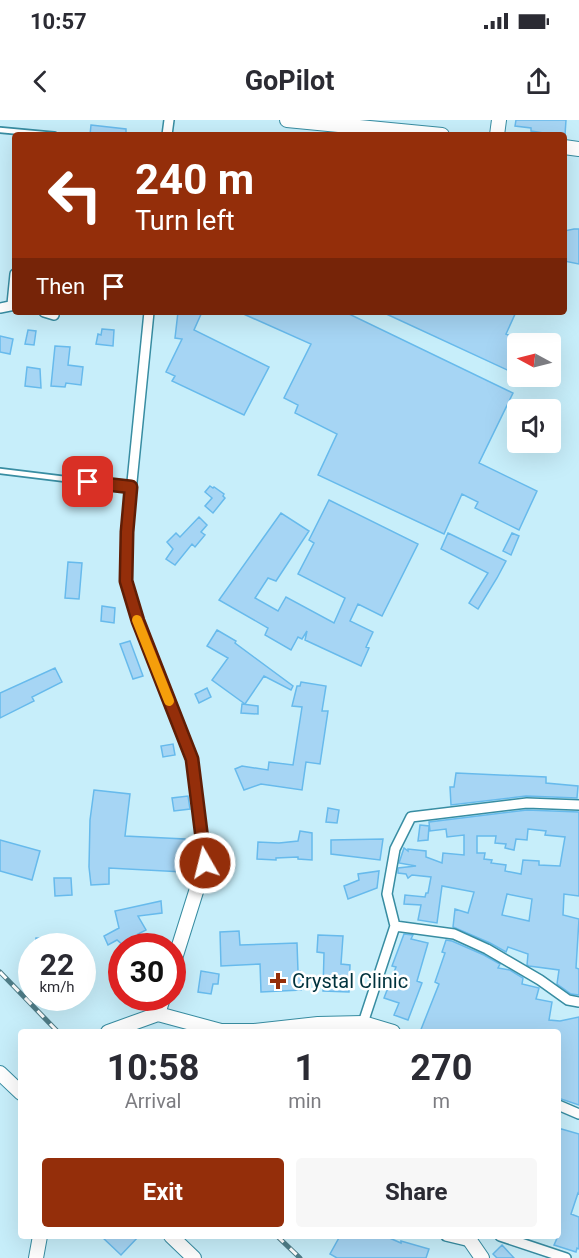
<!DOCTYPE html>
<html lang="en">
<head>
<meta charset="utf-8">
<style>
	body { margin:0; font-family:Roboto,sans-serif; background:#f7f7f7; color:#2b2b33; height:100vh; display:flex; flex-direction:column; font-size:22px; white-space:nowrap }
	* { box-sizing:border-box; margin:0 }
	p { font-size:20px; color:#7c7c81 }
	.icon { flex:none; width:33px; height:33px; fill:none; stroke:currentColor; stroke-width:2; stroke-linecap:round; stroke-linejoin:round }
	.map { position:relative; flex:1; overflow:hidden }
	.sheet { position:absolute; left:18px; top:909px; width:543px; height:210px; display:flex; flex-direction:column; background:#fff; border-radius:6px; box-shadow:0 6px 24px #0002 }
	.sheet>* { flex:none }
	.guide { position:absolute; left:12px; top:12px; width:555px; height:183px; border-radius:6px; box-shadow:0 6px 24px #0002; background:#942e0a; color:#fff; overflow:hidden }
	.needle { width:39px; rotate:277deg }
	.tools { position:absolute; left:507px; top:213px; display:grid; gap:12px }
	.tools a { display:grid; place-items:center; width:54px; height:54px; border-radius:6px; background:#fff; box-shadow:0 6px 24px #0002; font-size:30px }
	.speed { position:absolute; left:18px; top:813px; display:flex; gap:12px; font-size:30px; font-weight:700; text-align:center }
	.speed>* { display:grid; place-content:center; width:78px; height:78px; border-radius:50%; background:#fff; box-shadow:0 6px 24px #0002; line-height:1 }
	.speed small { font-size:15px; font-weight:400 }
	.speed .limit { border:9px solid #d22; background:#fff; color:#111 }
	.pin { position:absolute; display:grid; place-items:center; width:51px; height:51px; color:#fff; margin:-26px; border-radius:12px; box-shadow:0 3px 9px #0006 }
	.me { position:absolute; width:66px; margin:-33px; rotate:352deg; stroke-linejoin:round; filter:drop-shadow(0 0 4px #0008) }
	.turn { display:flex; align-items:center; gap:21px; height:126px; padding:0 24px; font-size:27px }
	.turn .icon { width:78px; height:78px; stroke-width:2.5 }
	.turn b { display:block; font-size:42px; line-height:51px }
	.then { display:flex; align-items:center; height:57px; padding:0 24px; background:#0003; gap:12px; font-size:22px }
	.eta { display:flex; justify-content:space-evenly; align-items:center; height:102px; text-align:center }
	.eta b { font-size:36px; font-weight:700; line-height:42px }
	.primary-button { display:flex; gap:12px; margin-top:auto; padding:12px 24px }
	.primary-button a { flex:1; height:69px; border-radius:6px; background:#942e0a; color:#fff; font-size:24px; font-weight:700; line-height:69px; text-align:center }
	.primary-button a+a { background:#f7f7f7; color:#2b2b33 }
	.status { display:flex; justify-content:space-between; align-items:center; height:42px; padding:0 30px; background:#fff; direction:ltr }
	.status svg { height:16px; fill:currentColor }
	header { display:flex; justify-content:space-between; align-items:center; height:78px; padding:0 24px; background:#fff; font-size:27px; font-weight:700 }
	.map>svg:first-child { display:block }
	.building { fill:#a6d5f4; stroke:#67baec; stroke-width:1.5; fill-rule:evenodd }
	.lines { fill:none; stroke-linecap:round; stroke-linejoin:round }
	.lane-casing { stroke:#388da2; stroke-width:8 }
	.street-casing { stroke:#388da2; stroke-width:12 }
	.secondary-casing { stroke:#388da2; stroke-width:16 }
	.lane { stroke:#fff; stroke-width:4.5 }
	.street { stroke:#fff; stroke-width:9 }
	.secondary { stroke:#fff; stroke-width:14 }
	.rail-casing { stroke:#507e89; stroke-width:5 }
	.rail { stroke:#fff; stroke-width:3; stroke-dasharray:9; stroke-linecap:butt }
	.route-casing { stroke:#601e06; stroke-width:15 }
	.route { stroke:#942e0a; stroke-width:10 }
	.slow { stroke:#f59e0b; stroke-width:10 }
	.poi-dot { fill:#942e0a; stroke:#fff; stroke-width:2 }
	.labels { text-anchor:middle; stroke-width:5; stroke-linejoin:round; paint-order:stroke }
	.poi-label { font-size:20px; fill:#00323d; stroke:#fff; text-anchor:start }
</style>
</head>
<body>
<div class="status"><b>10:57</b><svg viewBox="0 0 49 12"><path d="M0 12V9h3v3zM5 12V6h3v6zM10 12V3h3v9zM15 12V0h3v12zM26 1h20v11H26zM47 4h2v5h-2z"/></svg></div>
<header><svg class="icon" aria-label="back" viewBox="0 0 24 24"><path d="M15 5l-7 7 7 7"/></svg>GoPilot<svg class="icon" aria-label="share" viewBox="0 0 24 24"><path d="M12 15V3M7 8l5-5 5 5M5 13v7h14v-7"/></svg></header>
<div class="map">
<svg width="579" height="1138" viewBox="0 0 579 1138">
	<rect width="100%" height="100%" fill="#c7eefa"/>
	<!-- building -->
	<path class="building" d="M516,0H566L565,15H543V13L531,11V8L515,6Z
		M91,5L126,9V15H90Z
		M574,109H579V144L564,141V111Z
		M178,192H202L194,210L269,247L244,295L172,261L175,256L166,252L182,219L175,218Z
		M239,192H345L513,273L479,343L537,371L519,410L475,388L478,382L462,374L444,414L318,355L337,314L295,293L298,285L284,278L311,224Z
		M382,192H516L506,214L518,219V255Z
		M102,209L114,210L113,226L96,224L98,214L101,215Z
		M28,210L36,211L34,225L25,224Z
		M0,216L13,219L10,234L0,232Z
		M55,226L70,227L68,245L83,247L81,265L66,263L65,267L51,266Z
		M27,247L40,249L41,268L25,266Z
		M210,366L213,368L214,367L224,374L223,376L225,378L213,393L205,386L212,378L205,372Z
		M329,380L418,424L382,496L358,484L350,501L373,512L366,527L369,528L361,546L305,520L307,511L302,519L298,517L291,530L265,515L268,508L219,480L281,393L309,411L276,461L268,458L255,478L278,491L286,477L334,503L345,478L298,454L314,423L309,420Z
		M199,397L207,405L201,412L205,415L195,427L192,424L175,445L166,439L173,429L167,422L176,413L180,417Z
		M448,413L506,441L497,458L478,489L469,483L488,453L441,429Z
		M512,413L519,416L511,435L503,431Z
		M68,442L82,443L79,479L65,478Z
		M102,486L115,488L114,503L101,501Z
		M217,510L236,521L235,523L293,566L291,570L264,556L245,584L212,560L228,538L207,526Z
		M130,521L143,556L133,559L120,524Z
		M55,548L62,562L32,577L34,581L0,598V573Z
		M301,562L326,566L322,591H328L320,644L306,642L302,670L261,664L244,670L235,649L242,646L268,650L269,642L293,645L302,587L292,586L297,566H300Z
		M207,568L211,577L199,583L195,574Z
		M242,584L258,586V594L241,593Z
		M173,624L175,635L163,637L161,626Z
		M456,653L546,657V663L578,666L577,678L526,676L451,685L450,667H454Z
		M94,670L130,674L125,716L185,719L183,752L109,748V764L91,765L89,747L90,700Z
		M188,676L190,689L174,691L172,678Z
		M328,688L339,690L337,703L326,702Z
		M527,690L579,692V776L564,774L563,795L579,799L576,848L579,849V875L571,874L557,864L559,850L529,846L527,845L528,834L508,827L506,832L490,823L453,807L455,789L468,793L474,772L442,766L437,803L418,800L421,785L404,784L405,775L425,777L426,773H428L431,757L412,755L408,758L406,754L398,753V748L416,746L399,743L404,728L408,731V729L426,731V737L442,743L443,733L464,735V715L447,717L446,709L430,711L429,702ZM528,709L546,711L545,715L565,717L560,746L539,745V741L523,740L521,754L505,751L506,745L491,743L492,740L484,739L485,733H477V716H496L495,723L506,724L505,728L514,730L516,719L527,720ZM507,774L532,779L529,801L502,795Z
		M420,705L429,706L428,720L418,721Z
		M300,711L312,713V740L298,739V737L276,738V740L257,739L258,722L279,723L298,721Z
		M383,719L380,740L331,734V720Z
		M0,720L40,731L32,760L0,751Z
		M379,751L377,768L348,779L344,766L359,760L358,754Z
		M54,758H71L72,775L55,776Z
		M161,781L162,793L138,796L146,810L138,814L145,826H124L117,820L108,825L104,816L119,808L115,791Z
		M239,811L240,825L297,823L298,851H300L301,870L261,872L260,844L221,846L220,812Z
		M404,814L413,815L411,819L428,823L417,861L422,863L408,900L394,895L399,883L384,878L396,847L392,846Z
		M318,815L343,816L341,844L350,845L349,872L323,871L324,833L317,832Z
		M36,818L76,821V826H35Z
		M446,820L452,821L484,835L500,844L498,848L510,850L523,858L522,864L539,868L536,879L552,882L549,900L560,901L579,897V985L558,978V912H420L439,864L435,862L445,833L442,832Z
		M201,851L219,854L218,864H213L211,874L198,872Z
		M558,1008L579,1014V1074L578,1073L571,1094L579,1097V1129L577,1128L576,1132L554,1125L558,1116Z
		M101,1116H139L121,1135Z
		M340,1116H385L401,1123V1121L429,1129L426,1138H337L330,1134Z
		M502,1125L514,1138H497L493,1134Z"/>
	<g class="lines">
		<!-- lane casing -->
		<g class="lane-casing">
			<path id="lane" d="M0,10L54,15
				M0,351L131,367"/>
		</g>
		<!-- street casing -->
		<g class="street-casing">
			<path id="street" d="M167,15L169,0
				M12,184L15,154
				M0,188L15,185
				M44,192L54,195
				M149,192L127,412L126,461L138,501L192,639L205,743
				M395,806L387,774L395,729L411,697L527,683L579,685
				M363,903L395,806L454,814L487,829L540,860L568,880L579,882
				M558,985L579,994
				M446,1116L471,1122
				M500,1116L566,1138"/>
		</g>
		<!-- secondary casing -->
		<g class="secondary-casing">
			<path id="secondary" d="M287,0L442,15
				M497,15L499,0
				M564,27L579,29
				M172,848L205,743
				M158,894L163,878
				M108,912L158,894L221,911H254L318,904L363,903L393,912
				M0,953L21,973
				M171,1116L194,1138
				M470,1116L471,1122L482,1138
				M36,1138L40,1116"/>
		</g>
		<!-- lane -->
		<use href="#lane" class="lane"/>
		<!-- street -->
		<use href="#street" class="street"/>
		<!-- secondary -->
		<use href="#secondary" class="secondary"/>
		<!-- rail casing -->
		<g class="rail-casing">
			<path id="rail" d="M0,852L58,912
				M277,1116L300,1138"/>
		</g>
		<!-- rail -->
		<use href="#rail" class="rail"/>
	</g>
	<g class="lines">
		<!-- route casing -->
		<g class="route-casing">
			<path id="route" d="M88,362L131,367L127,412L126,461L138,501L192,639L205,743"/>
		</g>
		<!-- route -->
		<use href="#route" class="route"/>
		<!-- slow -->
		<path class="slow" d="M137,500L169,581"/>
	</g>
	<!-- markers -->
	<path class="poi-dot" d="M275 852h6v6h6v6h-6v6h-6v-6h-6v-6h6z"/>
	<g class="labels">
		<!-- poi labels -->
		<g class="poi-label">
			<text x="292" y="868">Crystal Clinic</text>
		</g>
	</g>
</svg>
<div class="tools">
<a><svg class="needle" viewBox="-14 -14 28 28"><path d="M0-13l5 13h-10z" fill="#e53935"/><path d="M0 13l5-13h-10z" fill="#7c7c81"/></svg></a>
<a><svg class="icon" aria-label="sound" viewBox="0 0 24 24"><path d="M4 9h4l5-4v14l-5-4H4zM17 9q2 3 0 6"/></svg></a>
</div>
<div class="speed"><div>22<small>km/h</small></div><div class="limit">30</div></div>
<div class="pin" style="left:88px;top:362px;background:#d93025"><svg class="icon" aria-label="arrive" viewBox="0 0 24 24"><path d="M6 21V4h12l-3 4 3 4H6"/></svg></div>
<svg class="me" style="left:205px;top:743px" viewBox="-20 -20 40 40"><circle r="17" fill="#942e0a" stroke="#fff" stroke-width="3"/><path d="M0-11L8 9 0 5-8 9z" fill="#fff"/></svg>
<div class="guide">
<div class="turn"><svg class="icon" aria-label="left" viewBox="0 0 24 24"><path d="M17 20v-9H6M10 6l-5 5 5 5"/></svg><div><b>240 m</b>Turn left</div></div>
<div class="then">Then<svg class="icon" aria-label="arrive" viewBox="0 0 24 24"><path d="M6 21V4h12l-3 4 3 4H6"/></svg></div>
</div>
<section class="sheet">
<div class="eta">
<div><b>10:58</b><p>Arrival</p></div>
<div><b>1</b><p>min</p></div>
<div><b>270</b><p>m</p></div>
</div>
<div class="primary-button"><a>Exit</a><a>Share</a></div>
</section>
</div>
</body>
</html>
